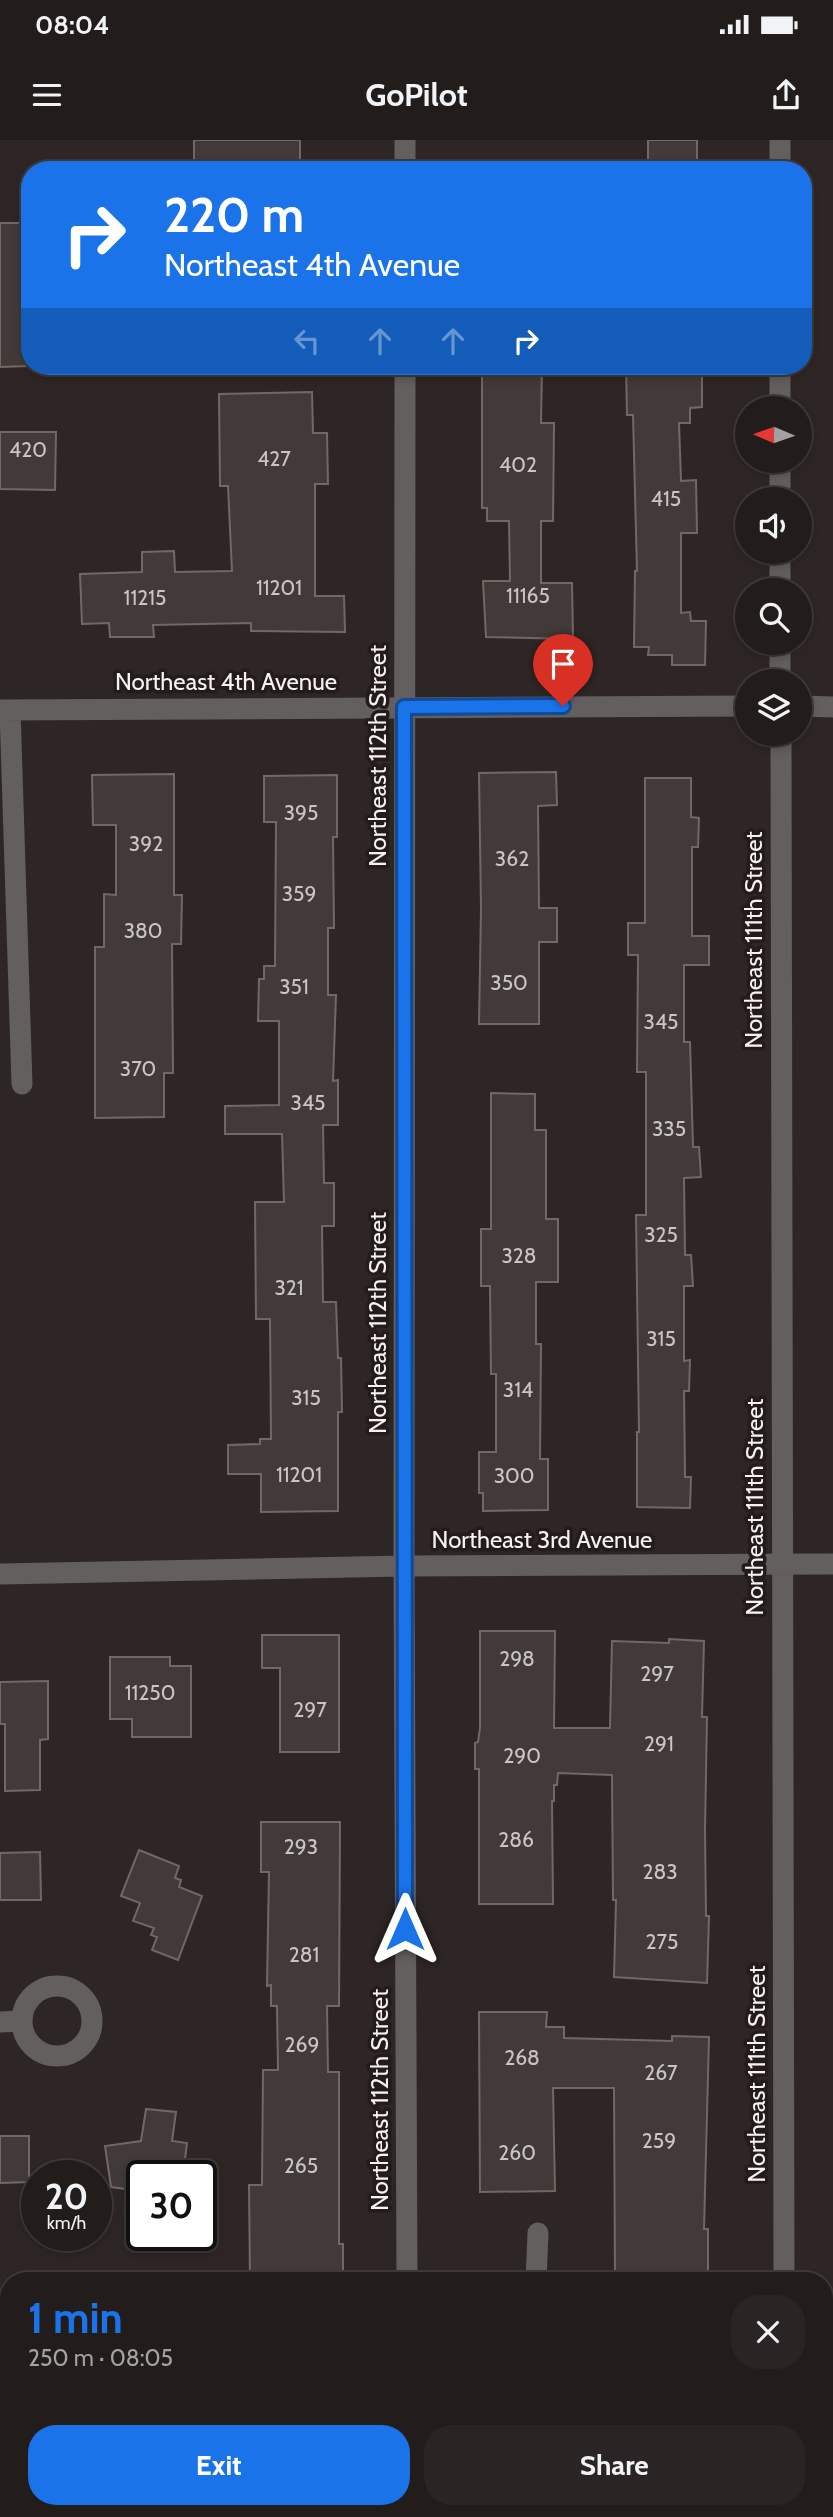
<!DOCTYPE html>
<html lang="en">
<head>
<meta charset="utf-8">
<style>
	body { margin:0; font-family:Cabin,sans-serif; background:#2a2524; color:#f1f3f6; height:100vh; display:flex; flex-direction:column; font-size:26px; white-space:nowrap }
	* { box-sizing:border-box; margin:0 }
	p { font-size:23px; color:#a2a1a3 }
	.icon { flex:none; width:38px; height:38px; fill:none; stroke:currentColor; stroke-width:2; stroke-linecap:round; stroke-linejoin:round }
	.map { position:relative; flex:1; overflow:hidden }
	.drawer { position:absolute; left:0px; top:2132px; width:833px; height:247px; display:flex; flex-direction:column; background:#221c1b; border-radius:28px 28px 0 0; box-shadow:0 4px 10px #0003,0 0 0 2px #3f3a3a }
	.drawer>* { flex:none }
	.guide { position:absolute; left:21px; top:21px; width:791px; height:214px; border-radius:28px; box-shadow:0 4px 10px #0003,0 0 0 2px #3f3a3a; background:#1a73e8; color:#fff; overflow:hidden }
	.needle { width:46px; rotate:272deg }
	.fabs { position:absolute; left:735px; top:256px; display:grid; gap:14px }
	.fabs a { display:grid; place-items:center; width:77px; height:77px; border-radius:50%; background:#221c1b; box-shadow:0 4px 10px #0003,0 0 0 2px #3f3a3a; font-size:35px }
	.speed { position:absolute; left:21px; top:2020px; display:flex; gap:14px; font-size:35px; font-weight:700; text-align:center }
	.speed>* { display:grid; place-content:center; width:91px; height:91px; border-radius:50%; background:#221c1b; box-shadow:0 4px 10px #0003,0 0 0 2px #3f3a3a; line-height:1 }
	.speed small { font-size:18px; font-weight:400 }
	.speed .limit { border:4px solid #111; border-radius:10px; background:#fff; color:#111 }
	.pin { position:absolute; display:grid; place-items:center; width:60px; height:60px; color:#fff; margin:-72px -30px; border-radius:50% 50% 50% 0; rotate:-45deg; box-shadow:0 0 7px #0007 }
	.pin .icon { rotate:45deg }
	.me { position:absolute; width:77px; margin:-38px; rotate:0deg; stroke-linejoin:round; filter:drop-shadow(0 0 5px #0008) }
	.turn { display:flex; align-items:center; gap:24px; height:147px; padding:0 28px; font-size:32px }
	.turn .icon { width:91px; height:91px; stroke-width:2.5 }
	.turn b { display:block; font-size:49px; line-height:60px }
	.lanes { display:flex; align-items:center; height:66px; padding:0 28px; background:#0003; justify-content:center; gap:35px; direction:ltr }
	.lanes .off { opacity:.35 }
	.round { display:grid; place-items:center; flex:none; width:74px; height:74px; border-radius:28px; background:#2a2524 }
	.headline { display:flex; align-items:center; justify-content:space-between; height:119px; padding:0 28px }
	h1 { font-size:42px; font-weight:700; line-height:52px; color:#1a73e8 }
	.primary-button { display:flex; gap:14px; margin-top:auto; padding:14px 28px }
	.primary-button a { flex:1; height:80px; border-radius:28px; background:#1a73e8; color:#fff; font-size:28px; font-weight:700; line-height:80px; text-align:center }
	.primary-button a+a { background:#2a2524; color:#f1f3f6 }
	.status { display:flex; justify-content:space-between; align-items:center; height:49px; padding:0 35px; background:#221c1b; direction:ltr }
	.status svg { height:19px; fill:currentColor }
	header { display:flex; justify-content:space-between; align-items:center; height:91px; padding:0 28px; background:#221c1b; font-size:32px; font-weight:700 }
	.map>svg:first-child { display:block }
	.building { fill:#423a38; stroke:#716866; stroke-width:2 }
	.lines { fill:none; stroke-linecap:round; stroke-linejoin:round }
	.minor { stroke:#635f5e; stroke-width:21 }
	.route-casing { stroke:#114b97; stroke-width:18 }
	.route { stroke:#1a73e8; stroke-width:12 }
	.labels { text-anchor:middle; stroke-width:7; stroke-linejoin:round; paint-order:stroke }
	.number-label { font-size:21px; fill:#cac4c3 }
	.street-label { font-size:24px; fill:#f7f2f1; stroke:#241c1b }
</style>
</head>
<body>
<div class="status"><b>08:04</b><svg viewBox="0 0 49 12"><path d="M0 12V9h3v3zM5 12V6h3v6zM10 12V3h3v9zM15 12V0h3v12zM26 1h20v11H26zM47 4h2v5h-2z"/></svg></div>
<header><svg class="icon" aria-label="menu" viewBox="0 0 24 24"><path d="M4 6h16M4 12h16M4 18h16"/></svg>GoPilot<svg class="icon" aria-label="share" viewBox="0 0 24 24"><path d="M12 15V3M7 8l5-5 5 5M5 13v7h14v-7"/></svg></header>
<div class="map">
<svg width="833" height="2377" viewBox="0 0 833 2377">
	<rect width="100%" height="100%" fill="#2e2624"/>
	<!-- building -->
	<path class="building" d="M194,0H300V30H194Z
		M648,0H697V30H648Z
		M0,83H26L28,226L0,227Z
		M482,226H531V228H542L541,283H554L553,381H541V443H572L573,499L486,497L483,441H510L509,381H487V368H482Z
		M626,226H702V267L690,268V283H679L681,341L696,340L697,393H681V473L690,472L691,481H706L705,525H672V515H648L649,507H634L635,431H637L633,275H627Z
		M312,252L313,293H327L328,344H315V456H344L345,492L251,491V483L153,485L154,497H110L109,483L82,484L80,434L142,432V412L174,411L175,432L232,431L228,346H220L219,254Z
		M0,292H56L55,350L0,349Z
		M556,632L557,665L538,666L539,768H557V802H539V884H479L481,769L479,633Z
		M174,634V755H182L181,804H172L173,933H164V977L95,978V807H104V754L116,755V685H93L92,635Z
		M337,635V697H333L334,788H328V855H336L333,941L338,940V985H323L324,1043H334V1086H322L323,1162H336L338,1218H341L342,1272H338V1371L261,1372V1334H228V1305L260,1304V1299H271L270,1179H256L255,1062H284L282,994H225V966L279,965V881H258L259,839H264V826H275L276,682H264V636Z
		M645,638H691V677L699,678L698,707H692V796H709V825H684V902H690L693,1007H699L701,1037L684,1038L685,1115H691L693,1146H684V1221L690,1220L689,1251H684L685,1337H691L690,1368L637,1367V1292H639L636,1075H646V932H637L638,815H628V783H645Z
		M491,953L535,954V990H546V1079H558V1142H536V1204H541L540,1319H548V1370L483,1371V1353H479V1312H496V1234H491L490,1146H481V1089H491Z
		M480,1491H555L554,1588H610L612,1501L669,1503V1499L704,1501L702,1577H707L705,1690L706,1776H709L707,1843L614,1837L616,1760H613L612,1635L558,1633L557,1645H554V1661H552L553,1764H479V1629H475V1603L478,1602L480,1588Z
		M262,1495H339V1612H280V1528H262Z
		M110,1517H170V1526H191V1597H132V1579H110Z
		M48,1541V1599L40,1600V1650L5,1651V1584H0V1542Z
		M261,1682H340L339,1866H327L328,1932H339V2104H343V2140H250L249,2045H262L263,1930H278L277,1866H271V1845L267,1846L269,1732H261Z
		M139,1710L179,1726L175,1738L181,1740L179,1747L202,1756L178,1820L152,1810L157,1797L151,1795L154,1788L133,1781L140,1763L121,1756Z
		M40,1712L41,1760H0V1713Z
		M479,1872H547L546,1887H564V1898L672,1901V1896L709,1897L704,2089H708V2140H615L614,1948H553L555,2051L480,2052Z
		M146,1969L176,1972L172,2001L187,2003L183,2035H142V2051L111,2047L105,2006L141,2001Z
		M0,1996H29V2042L0,2043Z"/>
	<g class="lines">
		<!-- minor -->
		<path class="minor" d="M780,0V30
			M405,30V0
			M405,226L404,1426L407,2140
			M780,226V268
			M780,320V359
			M780,411V450
			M780,502V541
			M800,566L833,567
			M0,570L747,566
			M10,570L22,944
			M781,593L784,2140
			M0,1434L404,1426L833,1424
			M22 1881a35 35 0 1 1 70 0a35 35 0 1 1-70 0Z
			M0,1882L22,1881
			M536,2140L538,2093
			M0,2162H9
			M329,2370V2377
			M408,2370V2377
			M784,2370V2377
			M530,2377V2370"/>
	</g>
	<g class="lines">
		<!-- route casing -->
		<g class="route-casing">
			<path id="route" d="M405,1789L404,567L563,566"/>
		</g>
		<!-- route -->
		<use href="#route" class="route"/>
	</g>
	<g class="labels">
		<!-- number labels -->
		<g class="number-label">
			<text x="28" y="317">420</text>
			<text x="274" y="326">427</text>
			<text x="518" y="332">402</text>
			<text x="666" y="366">415</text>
			<text x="279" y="455">11201</text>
			<text x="528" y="463">11165</text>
			<text x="145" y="465">11215</text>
			<text x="301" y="680">395</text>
			<text x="146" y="711">392</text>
			<text x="512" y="726">362</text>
			<text x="299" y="761">359</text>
			<text x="143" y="798">380</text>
			<text x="509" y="850">350</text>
			<text x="294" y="854">351</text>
			<text x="661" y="889">345</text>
			<text x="138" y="936">370</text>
			<text x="308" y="970">345</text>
			<text x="669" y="996">335</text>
			<text x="661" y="1102">325</text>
			<text x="519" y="1123">328</text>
			<text x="289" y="1155">321</text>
			<text x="661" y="1206">315</text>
			<text x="518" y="1257">314</text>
			<text x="306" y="1265">315</text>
			<text x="299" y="1342">11201</text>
			<text x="514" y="1343">300</text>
			<text x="517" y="1526">298</text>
			<text x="657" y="1541">297</text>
			<text x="150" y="1560">11250</text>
			<text x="310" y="1577">297</text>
			<text x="659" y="1611">291</text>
			<text x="522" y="1623">290</text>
			<text x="516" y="1707">286</text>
			<text x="301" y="1714">293</text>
			<text x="660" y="1739">283</text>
			<text x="662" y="1809">275</text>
			<text x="304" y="1822">281</text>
			<text x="302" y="1912">269</text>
			<text x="522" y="1925">268</text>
			<text x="661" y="1940">267</text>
			<text x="659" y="2008">259</text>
			<text x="517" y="2020">260</text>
			<text x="301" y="2033">265</text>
		</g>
		<!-- street labels -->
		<g class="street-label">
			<text x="226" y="550">Northeast 4th Avenue</text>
			<text transform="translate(378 616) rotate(-90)" y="8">Northeast 112th Street</text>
			<text transform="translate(754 800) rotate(-90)" y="8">Northeast 111th Street</text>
			<text transform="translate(378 1183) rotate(-90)" y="8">Northeast 112th Street</text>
			<text transform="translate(755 1367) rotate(-90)" y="8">Northeast 111th Street</text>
			<text x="542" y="1408">Northeast 3rd Avenue</text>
			<text transform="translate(757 1934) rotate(-90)" y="8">Northeast 111th Street</text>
			<text transform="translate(380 1960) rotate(-90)" y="8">Northeast 112th Street</text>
		</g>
	</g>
</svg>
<div class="fabs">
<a><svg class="needle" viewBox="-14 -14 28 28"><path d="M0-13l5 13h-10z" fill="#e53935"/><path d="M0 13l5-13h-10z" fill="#a2a1a3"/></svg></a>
<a><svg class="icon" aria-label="sound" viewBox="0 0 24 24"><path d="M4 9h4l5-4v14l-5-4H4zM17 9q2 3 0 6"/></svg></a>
<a><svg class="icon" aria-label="search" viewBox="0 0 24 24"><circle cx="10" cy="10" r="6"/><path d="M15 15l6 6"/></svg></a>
<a><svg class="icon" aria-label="layers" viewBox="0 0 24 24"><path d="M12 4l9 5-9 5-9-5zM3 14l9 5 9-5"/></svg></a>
</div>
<div class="speed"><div>20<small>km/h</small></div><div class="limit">30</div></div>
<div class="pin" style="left:563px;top:566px;background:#d93025"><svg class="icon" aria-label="arrive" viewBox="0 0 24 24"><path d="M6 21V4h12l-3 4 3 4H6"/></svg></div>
<svg class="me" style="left:405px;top:1789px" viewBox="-20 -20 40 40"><path d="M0-17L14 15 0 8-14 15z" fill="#1a73e8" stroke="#fff" stroke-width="4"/></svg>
<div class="guide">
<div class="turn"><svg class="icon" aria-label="right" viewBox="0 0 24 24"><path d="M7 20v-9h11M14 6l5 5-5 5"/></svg><div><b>220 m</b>Northeast 4th Avenue</div></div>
<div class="lanes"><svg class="icon off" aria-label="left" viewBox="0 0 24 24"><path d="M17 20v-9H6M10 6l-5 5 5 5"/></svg><svg class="icon off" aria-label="ahead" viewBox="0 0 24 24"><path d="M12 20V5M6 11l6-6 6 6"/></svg><svg class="icon off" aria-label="ahead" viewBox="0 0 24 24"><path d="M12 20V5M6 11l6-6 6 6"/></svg><svg class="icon" aria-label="right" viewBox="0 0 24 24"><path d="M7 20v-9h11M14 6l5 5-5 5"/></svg></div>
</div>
<section class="drawer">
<div class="headline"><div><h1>1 min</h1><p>250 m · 08:05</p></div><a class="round"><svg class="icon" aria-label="close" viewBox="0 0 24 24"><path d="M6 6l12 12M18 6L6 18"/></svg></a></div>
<div class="primary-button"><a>Exit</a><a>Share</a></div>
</section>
</div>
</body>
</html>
